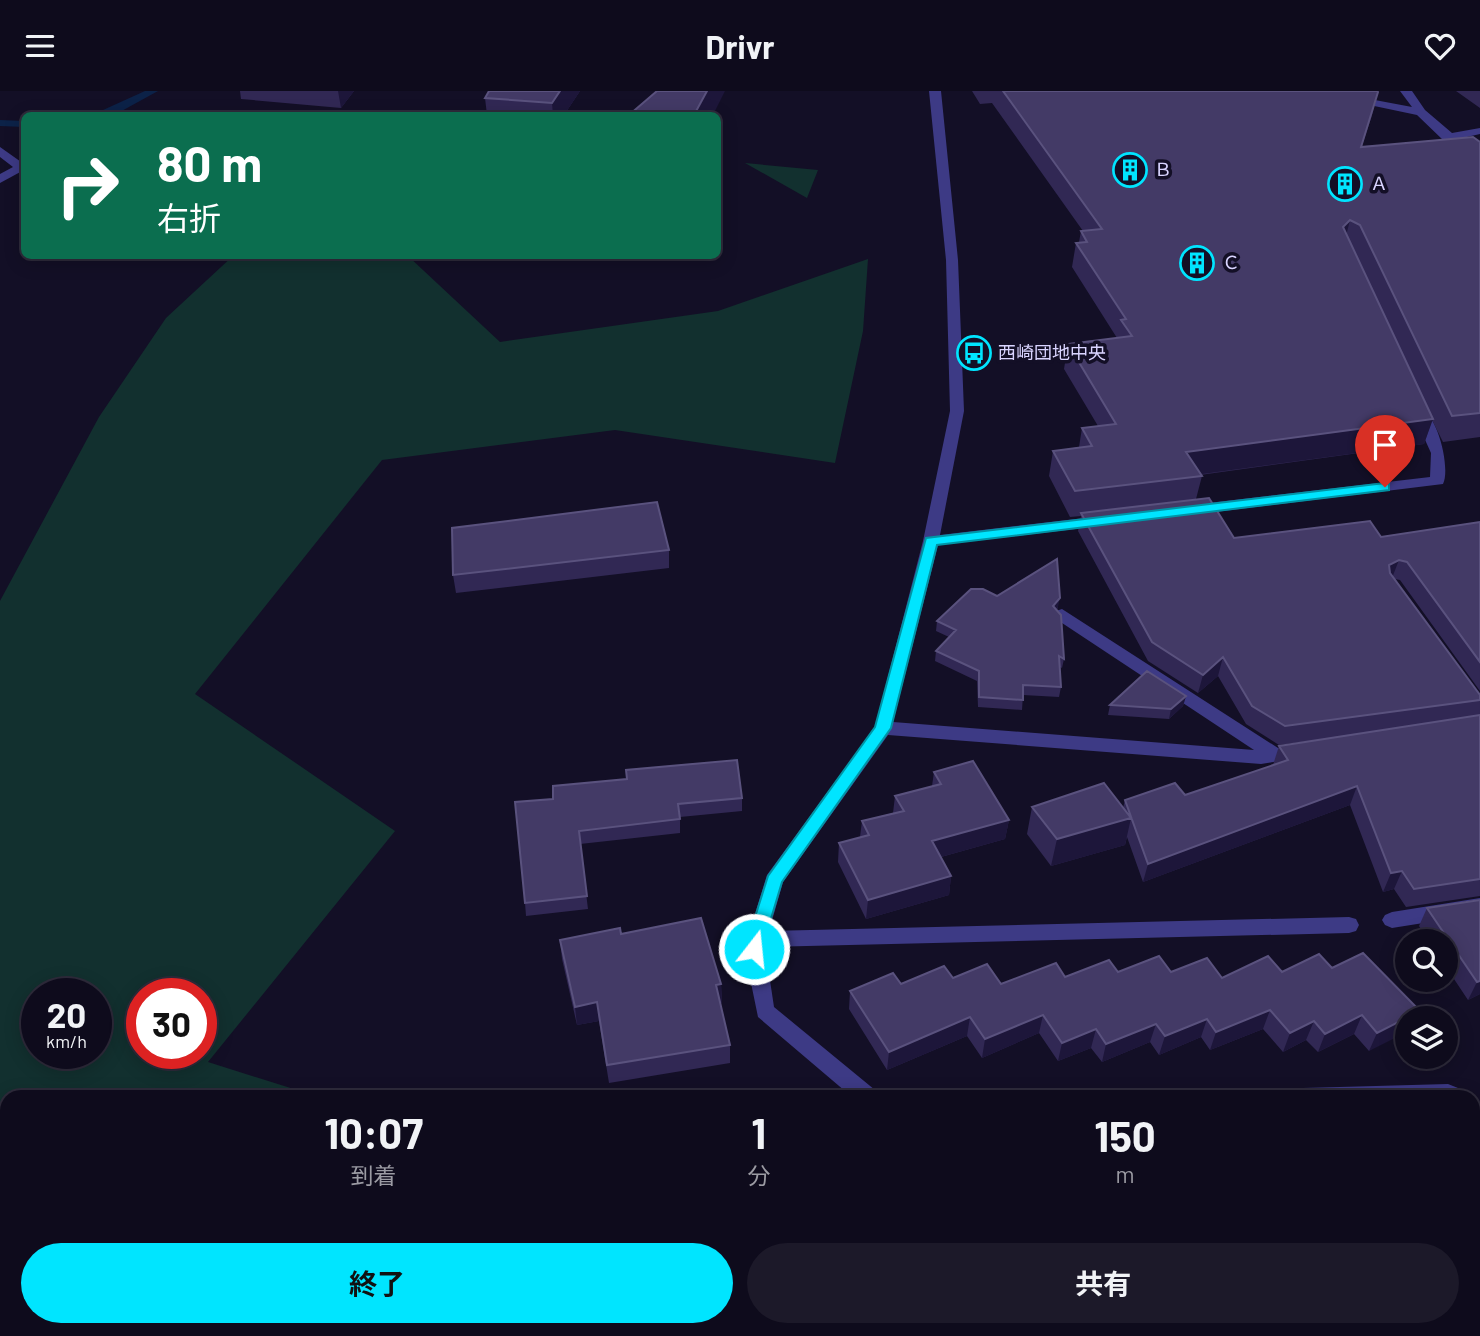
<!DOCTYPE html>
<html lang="ja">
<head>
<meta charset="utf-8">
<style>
	body { margin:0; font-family:Barlow,"Noto Sans JP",sans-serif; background:#1c1929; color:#f1f3f6; height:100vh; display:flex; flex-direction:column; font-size:26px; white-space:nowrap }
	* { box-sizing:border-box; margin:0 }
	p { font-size:23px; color:#9b9ba3 }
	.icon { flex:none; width:38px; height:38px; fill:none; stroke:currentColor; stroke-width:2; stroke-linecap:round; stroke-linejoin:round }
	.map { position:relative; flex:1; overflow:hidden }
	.drawer { position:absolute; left:0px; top:999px; width:1480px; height:247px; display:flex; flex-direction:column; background:#0e0b1c; border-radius:21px 21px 0 0; box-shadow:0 4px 18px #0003,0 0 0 2px #2e2b3b }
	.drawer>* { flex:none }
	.banner { position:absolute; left:21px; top:21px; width:700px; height:147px; border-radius:10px; box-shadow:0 4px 18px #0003,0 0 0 2px #2e2b3b; background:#0b6e4f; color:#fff; overflow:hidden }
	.tools { position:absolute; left:1395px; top:838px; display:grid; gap:14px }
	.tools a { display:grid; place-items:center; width:63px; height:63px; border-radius:50%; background:#0e0b1c; box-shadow:0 4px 18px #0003,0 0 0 2px #2e2b3b; font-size:35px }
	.speed { position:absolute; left:21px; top:887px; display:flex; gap:14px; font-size:35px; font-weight:700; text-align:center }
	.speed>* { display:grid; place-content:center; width:91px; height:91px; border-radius:50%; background:#0e0b1c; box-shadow:0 4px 18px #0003,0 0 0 2px #2e2b3b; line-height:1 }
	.speed small { font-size:18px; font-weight:400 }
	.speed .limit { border:10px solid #d22; background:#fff; color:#111 }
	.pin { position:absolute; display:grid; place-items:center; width:60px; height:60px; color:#fff; margin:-72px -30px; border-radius:50% 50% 50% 0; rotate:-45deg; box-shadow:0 0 7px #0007 }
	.pin .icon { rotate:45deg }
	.me { position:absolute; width:77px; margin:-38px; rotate:16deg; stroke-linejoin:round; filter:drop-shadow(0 0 5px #0008) }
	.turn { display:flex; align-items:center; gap:24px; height:147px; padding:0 21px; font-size:32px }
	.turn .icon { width:91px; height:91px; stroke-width:2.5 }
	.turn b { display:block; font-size:49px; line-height:60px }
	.eta { display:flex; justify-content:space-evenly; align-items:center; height:119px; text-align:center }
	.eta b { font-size:42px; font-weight:700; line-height:49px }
	.cta { display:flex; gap:14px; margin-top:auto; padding:14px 21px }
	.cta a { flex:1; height:80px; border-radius:42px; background:#00e5ff; color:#111; font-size:28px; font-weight:700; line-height:80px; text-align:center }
	.cta a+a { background:#1c1929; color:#f1f3f6 }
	header { display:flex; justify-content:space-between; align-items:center; height:91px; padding:0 21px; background:#0e0b1c; font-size:32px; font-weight:700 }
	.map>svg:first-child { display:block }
	.green { fill:#12302f; fill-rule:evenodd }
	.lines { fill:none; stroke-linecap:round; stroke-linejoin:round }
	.stream { fill:#0c2248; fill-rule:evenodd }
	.minor { fill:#3d3a85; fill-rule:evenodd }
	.wall { fill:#312854 }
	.shaded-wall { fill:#1d163a }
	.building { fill:#433a66; stroke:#5a527e; stroke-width:2 }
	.route { fill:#00e5ff; stroke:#0095a6; stroke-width:2 }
	.labels { text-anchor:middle; stroke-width:7; stroke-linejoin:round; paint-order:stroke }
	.far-poi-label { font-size:18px; fill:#d9d4ff; stroke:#130f26; text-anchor:start }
</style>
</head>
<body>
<header><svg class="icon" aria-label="menu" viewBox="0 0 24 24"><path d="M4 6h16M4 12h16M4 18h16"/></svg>Drivr<svg class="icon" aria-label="heart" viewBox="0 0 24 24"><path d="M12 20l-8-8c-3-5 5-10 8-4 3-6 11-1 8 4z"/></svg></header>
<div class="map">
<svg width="1480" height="1245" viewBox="0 0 1480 1245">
	<rect width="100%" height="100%" fill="#130f26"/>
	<!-- green -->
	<path class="green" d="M745,72L818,79L807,107Z
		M234,164L408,165L500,251L718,220L868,168L863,240L835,372L615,339L382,369L195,603L395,740L208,971L319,1006H7V1239H879L877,1245H0V510L99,326L166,227ZM37,903H96V962H37ZM142,903H201V962H142Z"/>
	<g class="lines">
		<!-- stream -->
		<path class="stream" d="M145,0H158L118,22L92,24Z
			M0,29L24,30V36L0,35Z"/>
		<!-- minor -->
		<path class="minor" d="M929,0H941L958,169L964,320L940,444L1101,425L1109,430L1101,435L938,454L893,631L1254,659L1056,528L1054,524L1056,520L1062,518L1278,657L1298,655L1307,661L1298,667L1261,673L888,644L783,791L769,840L1349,826L1356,828L1359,834L1356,840L1349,842L765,856L774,916L875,999L878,1006H852L758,926L744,858L767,784L875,636L923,450L950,320L946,169Z
			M1303,0H1327L1412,16L1400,0H1412L1425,19L1452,42L1480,37V43L1458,48L1480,68V78L1443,49L1417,24Z
			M0,56L24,73V79L0,92V83L13,76L0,66Z
			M1419,316C1437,321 1451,377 1443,393L1191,424L1183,419L1191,414L1430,386L1431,362L1412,320Z
			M1480,807V823L1392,837L1385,834L1382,829L1385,824L1392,821Z
			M1448,993L1463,999L1466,1006H1292L1295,999L1303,997Z
			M1474,1010L1480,1012V1032L1474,1030Z
			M1480,1183V1205L1474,1206V1184Z
			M1342,1239H1369L1372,1245H1345Z"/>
	</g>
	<!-- wall -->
	<path class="wall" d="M240,0H354L341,17L241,8Z
		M580,0L564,24H487L485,7Z
		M972,0H1377L1372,24L1362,55L1480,51V346L1443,351L1432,329L1424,353L1200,384L1202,385L1196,408L1234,447L1381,446L1480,431V600L1400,489L1395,488L1480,604V805L1406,816L1394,798L1383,801L1350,714L1143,791L1127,746L1125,754L1051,775L1027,743L1032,716L1123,717L1125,709L1185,704L1273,674L1279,655L1332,647L1279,654L1246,633L1218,585L1198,602L1148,570L1078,440L1081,425L1070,426L1049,385L1053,360L1079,356L1082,337L1098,335L1064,278L1068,253L1117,247L1072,176L1076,152L1079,151L1081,140H1083L992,12L980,13Z
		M1456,0H1480V17Z
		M669,459V477L456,502L453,484Z
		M997,505L1058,516L1057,519L1064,568L1062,577L1060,576L1061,596L1059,606L1023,604L1022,619L978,616L977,590L935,570L936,560L949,546L936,540L937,530Z
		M1186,605L1183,615L1169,628L1108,624L1110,614Z
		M934,681L1009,729L1005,748L941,766L951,785L949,804L866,828L838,771L839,752L860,746L862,730L893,722L895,705L932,695Z
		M742,707V720L680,726V742L580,753L588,818L526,825L525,812L553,708Z
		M1480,808V903L1468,909L1446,876V850H1429L1419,835L1427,817Z
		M621,843L721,893L722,912H720L730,954V972L609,992L599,930L577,934L562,868L560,849Z
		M1332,877L1420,920L1369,960L1354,943L1318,961L1306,949L1283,961L1263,938L1210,959L1201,946L1159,964L1150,951L1102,971L1091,957L1058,970L1039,942L982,967L967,945L887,979L849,918L850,900L953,887L1001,893L1118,881H1171L1222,887Z
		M1474,1024L1480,1036V1123L1474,1124Z"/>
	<!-- shaded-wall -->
	<path class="shaded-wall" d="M338,0H354L341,17Z
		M560,0H580L564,24H553L552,12Z
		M707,0H725L713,24H694Z
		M1378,1L1372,24L1354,79L1361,56Z
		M1350,129L1344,153L1343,136Z
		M1433,328L1424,353L1180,386L1186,361Z
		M1399,469L1392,487L1383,493L1389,474Z
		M1060,507L1058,516L1052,525L1053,515Z
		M1223,566L1218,585L1198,602L1203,584Z
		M1186,605L1183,615L1169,628L1171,618Z
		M1357,695L1350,714L1143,791L1148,773Z
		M1131,727L1125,754L1051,775L1057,748Z
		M1009,729L1005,748L930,769L932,750Z
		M1402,780L1394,798L1383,801L1391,782Z
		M951,785L949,804L866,828L868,809Z
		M1480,890V903L1468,909L1477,891Z
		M721,893L722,912L716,913V894Z
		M597,911L599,930L577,934L575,916Z
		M1270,919L1263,938L1210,959L1216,941Z
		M1420,920L1416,928H1407V941L1369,960L1377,942Z
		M1043,924L1039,942L982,967L985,948Z
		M1362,924L1354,943L1318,961L1325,943Z
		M970,926L967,945L887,979L889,961Z
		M1207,928L1201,946L1159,964L1165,945Z
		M1314,930L1306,949L1283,961L1290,942Z
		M1156,933L1150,951L1102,971L1106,953Z
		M1096,938L1091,957L1058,970L1062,952Z"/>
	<!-- building -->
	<path class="building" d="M489,0H560L552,12L485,7Z
		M657,0H707L694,24H629Z
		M1003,0H1377L1378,1L1361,56L1473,46L1480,51V322L1452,325L1360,134L1350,129L1343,136L1433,328L1186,361L1202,385L1075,400L1053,360L1092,355L1082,337L1116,333L1068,253L1132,245L1121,229L1126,228L1076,152L1087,151L1081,140L1102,138Z
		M1209,407L1234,447L1370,430L1381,446L1480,431V571L1407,471L1399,469L1389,474L1390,482L1480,604V609L1285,635L1252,615L1223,566L1203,584L1152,551L1081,422Z
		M657,411L669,459L453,484L452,437Z
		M1057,468L1060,507L1053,515L1061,524L1064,568L1059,565L1061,596L1023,594V609L979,606V580L936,560L956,539L937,530L971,498H983L997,505Z
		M1147,580L1186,605L1171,618L1110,614Z
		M1480,624V788L1414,798L1402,780L1391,782L1357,695L1148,773L1125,709L1175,692L1185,704L1288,669L1279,655Z
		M737,669L742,707L678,713L680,728L579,740L587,805L525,812L515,711L553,708V695L627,688L626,679Z
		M973,670L1009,729L932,750L951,785L868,809L839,752L869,744L862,730L904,720L895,705L941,693L934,681Z
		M1104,692L1131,727L1057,748L1032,716Z
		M1480,809V890L1477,891L1427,817Z
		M701,827L721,893L716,894L730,954L607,974L597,911L575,916L560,849L620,837L621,843Z
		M1363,862L1420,920L1377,942L1362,924L1325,943L1314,930L1290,942L1270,919L1216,941L1207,928L1165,945L1156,933L1106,953L1096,938L1062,952L1043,924L985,948L970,926L889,961L850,900L893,882L901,893L944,875L953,887L987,873L1001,893L1056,872L1065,886L1109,869L1118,881L1159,865L1171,881L1207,867L1222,887L1268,865L1282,881L1319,863L1332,877Z
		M1474,1024L1480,1036V1107L1474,1108Z
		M1047,1239H1258L1272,1245H1044Z"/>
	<!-- route -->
	<path class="route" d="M1385,392L1389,393V399L937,454L891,637L782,791L760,864H747L745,858L768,785L875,636L926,447Z"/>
	<!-- icons -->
	<defs>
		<g id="building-ring" transform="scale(1.75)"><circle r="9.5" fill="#130f26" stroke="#00e5ff" stroke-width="1.5"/><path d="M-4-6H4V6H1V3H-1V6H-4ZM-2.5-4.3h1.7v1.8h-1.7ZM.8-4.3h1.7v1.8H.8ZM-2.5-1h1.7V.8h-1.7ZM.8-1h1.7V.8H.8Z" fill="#00e5ff"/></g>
		<g id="bus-ring" transform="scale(1.75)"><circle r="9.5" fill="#130f26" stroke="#00e5ff" stroke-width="1.5"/><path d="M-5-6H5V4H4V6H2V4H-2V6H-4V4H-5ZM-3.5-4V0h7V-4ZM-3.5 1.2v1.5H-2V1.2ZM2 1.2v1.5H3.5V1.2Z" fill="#00e5ff"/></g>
	</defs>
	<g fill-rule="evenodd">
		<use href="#building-ring" x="1130" y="79"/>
		<use href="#building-ring" x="1345" y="93"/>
		<use href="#building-ring" x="1197" y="172"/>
		<use href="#bus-ring" x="974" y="262"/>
	</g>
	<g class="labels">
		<!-- far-poi labels -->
		<g class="far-poi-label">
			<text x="1154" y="85">Ｂ</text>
			<text x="1370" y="99">Ａ</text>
			<text x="1222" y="178">Ｃ</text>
			<text x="998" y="268">西崎団地中央</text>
		</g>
	</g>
</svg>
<div class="tools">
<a><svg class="icon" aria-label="search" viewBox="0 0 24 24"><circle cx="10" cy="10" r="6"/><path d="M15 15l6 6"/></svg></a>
<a><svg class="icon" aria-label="layers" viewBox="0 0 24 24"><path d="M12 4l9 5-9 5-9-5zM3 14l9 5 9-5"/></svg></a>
</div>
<div class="speed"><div>20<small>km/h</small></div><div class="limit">30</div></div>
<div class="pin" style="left:1385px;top:396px;background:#d93025"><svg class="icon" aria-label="arrive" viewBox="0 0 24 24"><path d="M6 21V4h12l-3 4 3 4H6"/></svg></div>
<svg class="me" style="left:754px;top:858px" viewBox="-20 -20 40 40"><circle r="17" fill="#00e5ff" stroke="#fff" stroke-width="3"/><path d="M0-11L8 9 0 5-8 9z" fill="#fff"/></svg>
<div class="banner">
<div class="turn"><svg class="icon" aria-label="right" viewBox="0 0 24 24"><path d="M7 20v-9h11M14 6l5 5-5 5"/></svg><div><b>80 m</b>右折</div></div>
</div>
<section class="drawer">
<div class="eta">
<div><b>10:07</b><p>到着</p></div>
<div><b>1</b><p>分</p></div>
<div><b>150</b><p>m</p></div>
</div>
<div class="cta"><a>終了</a><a>共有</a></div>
</section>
</div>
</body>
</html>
